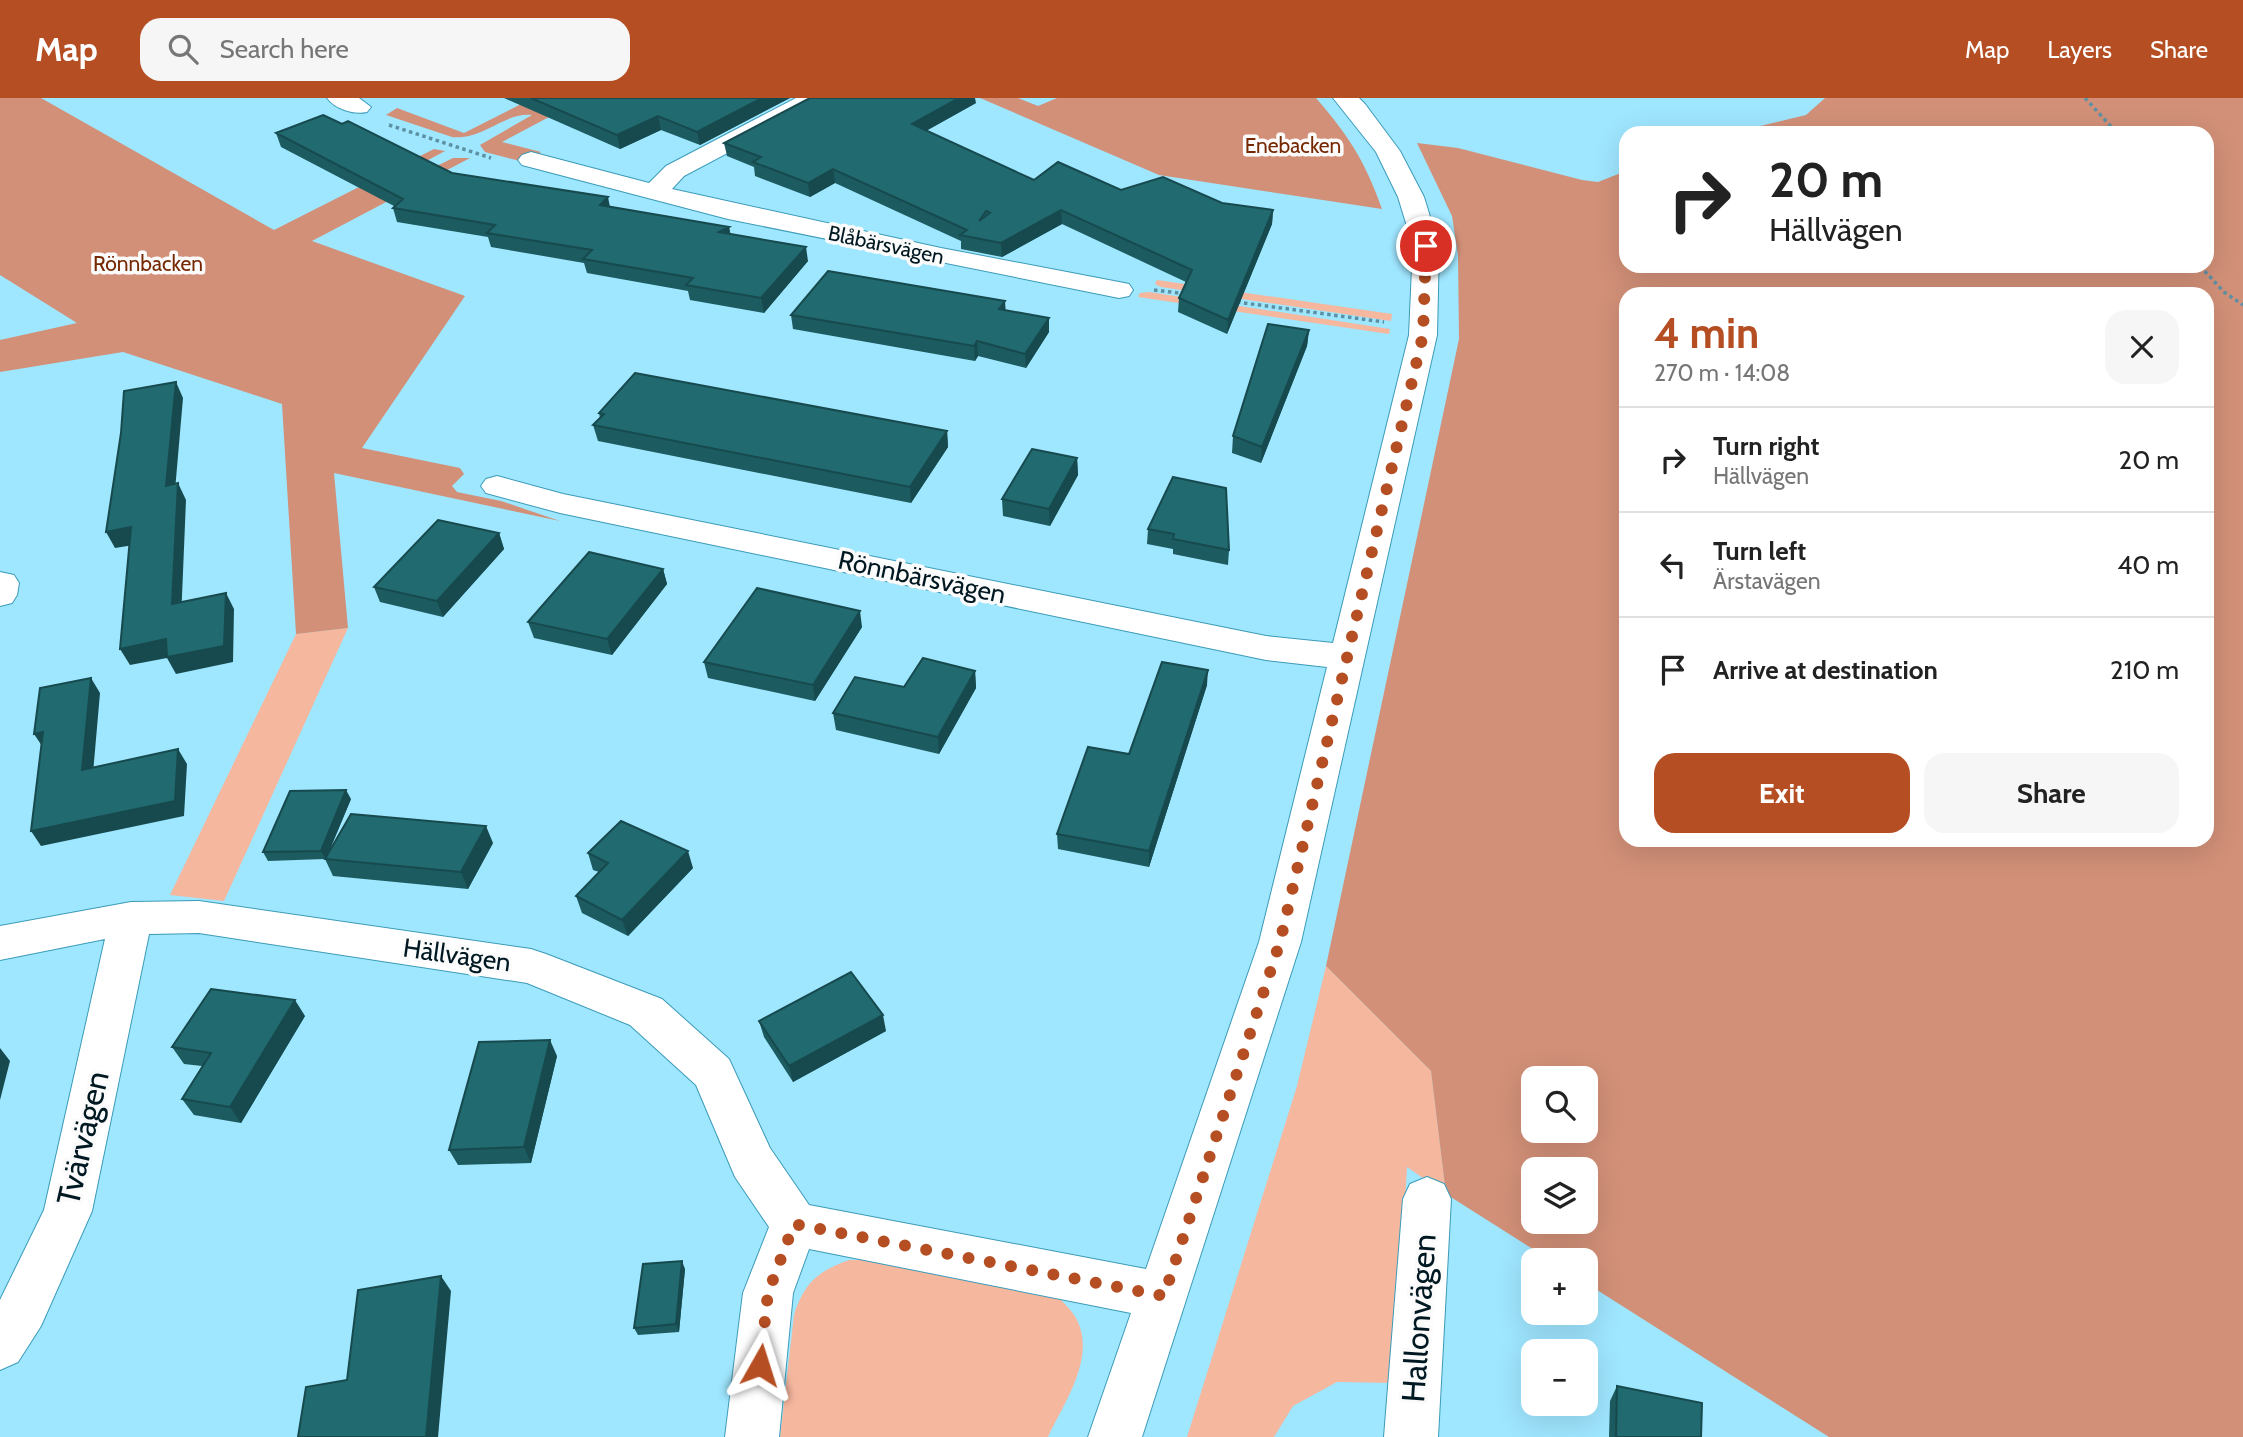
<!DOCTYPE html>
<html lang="en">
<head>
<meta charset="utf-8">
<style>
	body { margin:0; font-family:Cabin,sans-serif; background:#f6f6f6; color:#222; height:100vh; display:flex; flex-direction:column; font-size:26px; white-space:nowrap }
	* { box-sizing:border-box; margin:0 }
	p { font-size:23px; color:#767676 }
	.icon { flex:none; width:38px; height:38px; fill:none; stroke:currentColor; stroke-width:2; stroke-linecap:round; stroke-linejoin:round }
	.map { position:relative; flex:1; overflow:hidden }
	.drawer { position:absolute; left:1619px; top:189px; width:595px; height:560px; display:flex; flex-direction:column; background:#fff; border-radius:21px; box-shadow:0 7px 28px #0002 }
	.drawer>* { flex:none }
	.guide { position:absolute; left:1619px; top:28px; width:595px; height:147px; border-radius:21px; box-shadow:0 7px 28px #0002; background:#fff; color:#222; overflow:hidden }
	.controls { position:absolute; left:1521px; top:968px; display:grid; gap:14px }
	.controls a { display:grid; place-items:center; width:77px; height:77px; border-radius:14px; background:#fff; box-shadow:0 7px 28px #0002; font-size:35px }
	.pin { position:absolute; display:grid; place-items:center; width:60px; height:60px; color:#fff; margin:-30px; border:4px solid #fff; border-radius:50%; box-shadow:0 2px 7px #0007 }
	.me { position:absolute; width:77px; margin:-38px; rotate:6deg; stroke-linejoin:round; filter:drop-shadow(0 0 5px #0008) }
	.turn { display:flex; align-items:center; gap:24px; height:147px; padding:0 35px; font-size:32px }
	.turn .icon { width:91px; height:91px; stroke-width:2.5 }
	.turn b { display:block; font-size:49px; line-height:60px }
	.round { display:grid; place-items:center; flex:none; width:74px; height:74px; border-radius:21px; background:#f6f6f6 }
	.head { display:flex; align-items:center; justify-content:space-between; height:119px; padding:0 35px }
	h1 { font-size:42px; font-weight:700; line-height:52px; color:#b54f23 }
	.action { display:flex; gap:14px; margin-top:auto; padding:14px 35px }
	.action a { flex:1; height:80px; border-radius:21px; background:#b54f23; color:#fff; font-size:28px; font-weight:700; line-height:80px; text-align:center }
	.action a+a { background:#f6f6f6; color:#222 }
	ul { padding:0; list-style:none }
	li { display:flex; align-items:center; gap:21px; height:105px; padding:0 35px; border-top:2px solid #e0e0e0 }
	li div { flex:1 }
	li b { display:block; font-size:26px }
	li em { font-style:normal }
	header { display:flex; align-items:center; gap:42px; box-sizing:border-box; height:98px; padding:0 35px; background:#b54f23; color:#fff }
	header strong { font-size:33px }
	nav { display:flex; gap:38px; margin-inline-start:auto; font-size:24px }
	.search { width:490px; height:63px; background:#f6f6f6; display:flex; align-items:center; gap:18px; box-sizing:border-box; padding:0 24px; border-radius:21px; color:#767676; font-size:26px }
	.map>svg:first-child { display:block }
	.green { fill:#f6b79f }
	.forest { fill:#d29078; fill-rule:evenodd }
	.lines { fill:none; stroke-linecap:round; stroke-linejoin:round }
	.minor-casing { stroke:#3b9bb8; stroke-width:2 }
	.path { stroke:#5d90a3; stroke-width:3.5; stroke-dasharray:3.5 3.5; stroke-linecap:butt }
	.minor { fill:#fff; fill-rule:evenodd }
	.wall { fill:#1c5b5f }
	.shaded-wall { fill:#174a4e }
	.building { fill:#216a6f; stroke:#174a4e; stroke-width:2; fill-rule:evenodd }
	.route { stroke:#b54f23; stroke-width:12; stroke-dasharray:0 21.6 }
	.labels { text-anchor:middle; stroke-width:7; stroke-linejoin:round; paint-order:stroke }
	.far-park-label { font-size:21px; fill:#762802; stroke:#fbfbfb }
	.far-street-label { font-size:21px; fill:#001821; stroke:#fbfbfb }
	.street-label { font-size:26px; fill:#001821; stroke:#fbfbfb }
	.near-street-label { font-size:32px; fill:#001821; stroke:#fbfbfb }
</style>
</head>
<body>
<header>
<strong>Map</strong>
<div class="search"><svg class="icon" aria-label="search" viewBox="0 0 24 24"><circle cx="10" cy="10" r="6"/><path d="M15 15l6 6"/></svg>Search here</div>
<nav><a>Map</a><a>Layers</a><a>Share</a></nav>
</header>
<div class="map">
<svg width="2243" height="1339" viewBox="0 0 2243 1339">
	<rect width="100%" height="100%" fill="#9fe6ff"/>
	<!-- green -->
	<path class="green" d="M1157,182L1392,216L1391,223L1161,189L1155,186Z
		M1149,194L1390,231L1389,236L1138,199L1140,195Z
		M348,530L224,803L170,797L296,536Z
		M1326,868L1431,973L1446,1096L1407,1069L1395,1285L1337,1284L1293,1308L1274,1339H1187L1297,988Z
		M849,1162H868L1060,1201C1066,1207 1073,1214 1077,1222C1096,1260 1064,1305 1048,1339H780L794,1217C804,1185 818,1173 849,1162Z"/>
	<!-- forest -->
	<path class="forest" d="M0,0H41L274,132L434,51L445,53L389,83L396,88L453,60H470L312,143L465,198L362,350L460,370L464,376L452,388L457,394L501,403L560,423L334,375L348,530L296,536L282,306L123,254L0,274V242L77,225L0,177Z
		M533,0H585L502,44L541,54L524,64L485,54L480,47L532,17C504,14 484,42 452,39L386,17L397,10L464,35Z
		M980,0H1018L1038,8L1057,0H1316C1349,38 1365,63 1382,111L1159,77Z
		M1825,0H2243V1339H1829L1586,1185V1162H1550L1446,1096L1431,973L1326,868L1459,241L1458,157L1452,118L1417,45L1458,50L1582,82L1598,84L1626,73V168H2207V35H1731L1806,17ZM1626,196H2207V742H1626ZM1533,980H1586V1032H1533ZM1533,1071H1586V1124H1533Z"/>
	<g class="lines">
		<!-- minor casing -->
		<g class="minor-casing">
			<path id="minor" d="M327,0H359L371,9L367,14C354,17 335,11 327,0Z
				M796,0H826L822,5L684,78L672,91L941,150L1119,184L1129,186L1133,192L1129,198L1119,200L728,121L522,67L518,62L522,57L531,54L649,85L666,68Z
				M1333,0H1359L1365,6L1400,53L1424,99L1439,148L1437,237L1301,844L1142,1339H1088L1131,1215L809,1151L793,1195L779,1339H725L743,1195L769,1129L735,1079L696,987L630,927L527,885L199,835L149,836L92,1113L41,1228L18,1264L0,1272V1202L44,1112L105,841L0,862V828L131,804L199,803L531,851L546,856L662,901L729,961L770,1050L809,1107L1146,1171L1259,844L1327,569L1266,562L560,415L486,395L481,388L486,381L497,378L563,396L1266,538L1333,545L1409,237L1413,148L1398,99L1376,54Z
				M0,474L14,477L19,485L17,497L12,505L0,508Z
				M1427,1079L1444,1086L1451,1101L1438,1339H1384L1403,1101L1410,1086Z"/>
		</g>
		<!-- path -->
		<path class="path" d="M2085,0L2117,35
			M389,27L491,60
			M2200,168L2224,194L2243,207
			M1154,192L1187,196
			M1237,204L1384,224"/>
		<!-- minor -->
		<use href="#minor" class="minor"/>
	</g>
	<!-- wall -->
	<path class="wall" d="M504,0H790L700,47L661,32L620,51Z
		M976,5L926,33L1034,82L1273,112L1272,126L1227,236L1178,214L1179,200L1186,184L1062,126L1002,159L961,151V143L835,85L810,99L755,78L754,69L727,58L724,45Z
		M342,26L452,75L610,109L729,129L730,136L808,163L764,215L690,202L688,193L587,175L584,165L491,149L488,139L397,124L393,110L394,108L281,49L276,35Z
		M1005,203V212L1049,220V234L1026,270L978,258L975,263L793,231L791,217Z
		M1309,232L1307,248L1261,365L1232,355L1233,338Z
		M599,315L947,333L948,349L911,405L598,343L593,327L600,320Z
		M1077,360L1078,377L1050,428L1003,418L1002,401Z
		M1226,390L1229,452L1228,467L1173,456V451L1147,446L1148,431Z
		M499,435L504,451L443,519L380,504L374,489Z
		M663,471L667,486L612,557L534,540L528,524Z
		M862,529L815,603L708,580L704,564Z
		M975,573L976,590L939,656L836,632L833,615Z
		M1207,587L1149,769L1058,751L1057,736Z
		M351,701L329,753L493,745L468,791L333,778L325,761L268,763L263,754Z
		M588,755L693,770L628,838L582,815L576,798L599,774L593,772Z
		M305,918L241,1025L194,1017L182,1001L202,968L184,966L172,949Z
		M759,923L886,933L793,984L764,939Z
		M557,958L531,1065L458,1067L449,1052Z
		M685,1171L679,1234L638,1237L634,1230Z
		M1617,1288L1701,1339H1609L1610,1303Z"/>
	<!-- shaded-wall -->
	<path class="shaded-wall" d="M762,0H790L700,47L697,34Z
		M959,0H975L976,5L913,40L912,26Z
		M658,18L661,32L620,51L617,37Z
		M833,71L835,85L810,99L808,85Z
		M608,99L611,114L600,107Z
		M1061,112L1062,126L1002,159L1001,145Z
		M1273,112L1272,126L1227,236L1228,222Z
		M729,129L732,143L719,134Z
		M806,149L808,163L764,215L761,200Z
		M1005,203L1006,217L999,211Z
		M1049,220V234L1026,270L1025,256Z
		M1309,232L1307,248L1261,365L1262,349Z
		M977,243L978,258L975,263L974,248Z
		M176,284L183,300L174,404L166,388Z
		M947,333L948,349L911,405L910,389Z
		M1077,360L1078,377L1050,428L1049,411Z
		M178,385L186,402L181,522L172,506Z
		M131,429L140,446L115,450L106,434Z
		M499,435L504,451L443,519L437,503Z
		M663,471L667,486L612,557L607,541Z
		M226,495L234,511L233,564L176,576L167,560L130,567L120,551Z
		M860,513L862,529L815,603L813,587Z
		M1208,572L1207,587L1149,769V753Z
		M975,573L976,590L939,656L938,639Z
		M91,580L100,595L92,687L82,672Z
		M43,634L44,651L34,636Z
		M178,651L187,666L184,718L41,748L31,733Z
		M346,692L351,701L326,761L321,753Z
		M486,728L493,745L468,791L461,774Z
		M688,753L693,770L628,838L622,822Z
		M295,902L305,918L241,1025L230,1009Z
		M883,917L886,933L793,984L789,968Z
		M550,942L557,958L531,1065L524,1049Z
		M0,950L10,963L0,1002Z
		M682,1163L685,1171L679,1234L676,1226Z
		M441,1178L451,1193L438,1339H426Z"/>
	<!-- building -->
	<path class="building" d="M531,0H762L697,34L658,18L617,37Z
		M810,0H959L912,26L1034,82L1058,64L1121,92L1163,79L1222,105L1273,112L1228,222L1179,200L1192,172L1061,112L1001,145L960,137L967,132L833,71L808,85L753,64L761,59L724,45ZM986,113L990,115L979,123Z
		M323,17L342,26L348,23L452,75L608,99L600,107L729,129L719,134L806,149L761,200L686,187L693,180L583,161L592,152L487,135L495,127L393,110L403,101L276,35Z
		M828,173L1005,203L999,211L1049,220L1025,256L977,243L974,248L791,217Z
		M1268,226L1309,232L1262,349L1233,338Z
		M635,275L947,333L910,389L593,327L604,316L599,315Z
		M176,284L166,388L178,385L172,506L226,495L224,548L167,559L166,541L120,551L131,429L106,434L121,335L124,293Z
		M1032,351L1077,360L1049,411L1002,401Z
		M1173,379L1226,390L1229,452L1173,441L1174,436L1148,431Z
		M438,422L499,435L437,503L374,489Z
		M589,454L663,471L607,541L528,524Z
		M757,490L860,513L813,587L704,564Z
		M923,560L975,573L938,639L833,615L855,579L904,589Z
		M1162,564L1208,572L1149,753L1057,736L1088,649L1129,656Z
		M91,580L82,672L178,651L175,703L31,733L43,634L34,636L40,590Z
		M346,692L321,753L263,754L290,693Z
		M351,716L486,728L461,774L325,761Z
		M621,723L688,753L622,822L576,798L608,765L588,755Z
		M851,874L883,917L789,968L759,923Z
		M211,891L295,902L230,1009L182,1001L211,955L172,949Z
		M550,942L524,1049L449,1052L479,944Z
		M682,1163L676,1226L634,1230L643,1166Z
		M441,1178L426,1339H298L306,1289L347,1282L358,1192Z
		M1617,1288L1702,1305L1701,1339H1616Z"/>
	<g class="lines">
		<!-- route -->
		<path class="route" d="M760,1267L768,1195L794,1126L1164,1198L1280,844L1423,237L1426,148"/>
	</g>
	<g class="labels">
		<!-- far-park labels -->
		<g class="far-park-label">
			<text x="1293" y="55">Enebacken</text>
			<text x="148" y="173">Rönnbacken</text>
		</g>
		<!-- far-street labels -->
		<g class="far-street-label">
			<text transform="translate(886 147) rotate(12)" y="7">Blåbärsvägen</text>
		</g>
		<!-- street labels -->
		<g class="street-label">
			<text transform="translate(922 479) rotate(12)" y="9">Rönnbärsvägen</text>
			<text transform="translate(457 857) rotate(8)" y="9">Hällvägen</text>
		</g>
		<!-- near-street labels -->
		<g class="near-street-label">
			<text transform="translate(83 1040) rotate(-77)" y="11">Tvärvägen</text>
			<text transform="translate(1419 1220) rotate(-86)" y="11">Hallonvägen</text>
		</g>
	</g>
</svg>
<div class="controls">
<a><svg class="icon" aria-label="search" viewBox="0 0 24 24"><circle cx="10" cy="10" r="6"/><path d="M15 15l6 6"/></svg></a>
<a><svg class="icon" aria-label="layers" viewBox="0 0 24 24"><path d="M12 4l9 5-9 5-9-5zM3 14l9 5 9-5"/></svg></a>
<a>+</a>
<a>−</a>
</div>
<div class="pin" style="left:1426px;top:148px;background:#d93025"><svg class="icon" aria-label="arrive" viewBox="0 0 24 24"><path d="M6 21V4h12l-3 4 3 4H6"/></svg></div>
<svg class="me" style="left:760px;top:1267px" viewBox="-20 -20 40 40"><path d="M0-17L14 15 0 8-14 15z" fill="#b54f23" stroke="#fff" stroke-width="4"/></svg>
<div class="guide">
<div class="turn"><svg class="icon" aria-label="right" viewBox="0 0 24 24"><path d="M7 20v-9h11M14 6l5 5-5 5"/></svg><div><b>20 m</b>Hällvägen</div></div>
</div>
<section class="drawer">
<div class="head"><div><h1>4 min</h1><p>270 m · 14:08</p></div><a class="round"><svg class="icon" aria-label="close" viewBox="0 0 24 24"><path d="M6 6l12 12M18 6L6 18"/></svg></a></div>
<ul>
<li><svg class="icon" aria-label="right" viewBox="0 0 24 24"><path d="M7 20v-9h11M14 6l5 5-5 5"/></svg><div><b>Turn right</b><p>Hällvägen</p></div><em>20 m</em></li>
<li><svg class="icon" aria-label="left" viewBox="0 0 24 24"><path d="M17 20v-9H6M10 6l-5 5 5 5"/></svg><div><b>Turn left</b><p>Ärstavägen</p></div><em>40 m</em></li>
<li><svg class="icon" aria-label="arrive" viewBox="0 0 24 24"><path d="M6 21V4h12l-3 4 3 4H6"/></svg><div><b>Arrive at destination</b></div><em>210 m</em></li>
</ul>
<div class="action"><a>Exit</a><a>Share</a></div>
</section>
</div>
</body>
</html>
